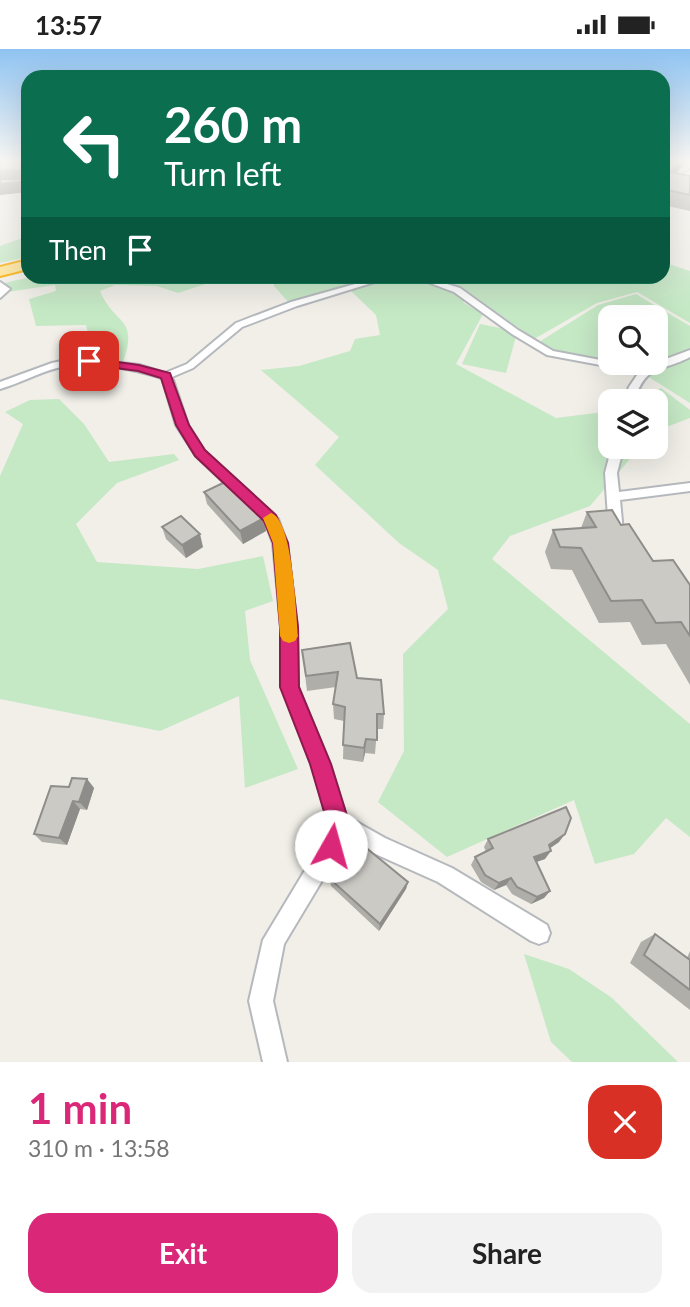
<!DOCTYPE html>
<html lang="en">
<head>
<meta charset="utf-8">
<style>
	body { margin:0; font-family:Lato,sans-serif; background:#f2f2f2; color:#222; height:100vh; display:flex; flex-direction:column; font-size:26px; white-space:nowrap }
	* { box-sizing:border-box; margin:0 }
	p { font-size:23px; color:#767676 }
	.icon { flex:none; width:38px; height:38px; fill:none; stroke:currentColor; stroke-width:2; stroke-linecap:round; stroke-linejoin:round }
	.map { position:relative; height:1013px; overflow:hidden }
	.details { display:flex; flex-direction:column; background:#fff; flex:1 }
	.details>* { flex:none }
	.guide { position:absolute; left:21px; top:21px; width:649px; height:214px; border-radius:21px; box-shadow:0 7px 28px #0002; background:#0b6e4f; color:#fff; overflow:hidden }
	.buttons { position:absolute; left:598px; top:256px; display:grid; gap:14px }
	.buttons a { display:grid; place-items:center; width:70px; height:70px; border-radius:14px; background:#fff; box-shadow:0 7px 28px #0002; font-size:35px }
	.pin { position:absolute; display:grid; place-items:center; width:60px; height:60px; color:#fff; margin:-30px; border-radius:14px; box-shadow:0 4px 10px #0006 }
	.me { position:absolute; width:77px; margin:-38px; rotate:7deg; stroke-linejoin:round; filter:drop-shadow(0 0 5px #0008) }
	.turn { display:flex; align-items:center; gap:24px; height:147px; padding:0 28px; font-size:32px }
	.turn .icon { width:91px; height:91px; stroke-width:2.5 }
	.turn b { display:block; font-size:49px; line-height:60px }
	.then { display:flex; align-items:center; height:66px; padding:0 28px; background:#0003; gap:14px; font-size:26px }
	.round { display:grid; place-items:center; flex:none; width:74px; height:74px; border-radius:21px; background:#f2f2f2 }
	.head { display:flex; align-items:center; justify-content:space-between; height:119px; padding:0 28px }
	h1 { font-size:42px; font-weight:700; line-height:52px; color:#db2777 }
	.button { display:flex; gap:14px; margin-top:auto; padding:14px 28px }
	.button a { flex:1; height:80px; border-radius:21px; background:#db2777; color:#fff; font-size:28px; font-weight:700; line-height:80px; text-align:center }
	.button a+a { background:#f2f2f2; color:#222 }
	.status { display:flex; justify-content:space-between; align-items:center; height:49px; padding:0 35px; background:#fff; direction:ltr }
	.status svg { height:19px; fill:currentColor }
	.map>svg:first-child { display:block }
	.green { fill:#c5e8c5; fill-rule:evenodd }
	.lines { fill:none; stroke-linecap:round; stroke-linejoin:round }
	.minor-casing { stroke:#b5b8bc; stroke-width:4 }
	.tertiary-casing { stroke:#b5b8bc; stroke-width:3 }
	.motorway-casing { stroke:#f9ab00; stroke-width:4 }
	.minor { fill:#fff; fill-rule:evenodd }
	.tertiary { fill:#fff; fill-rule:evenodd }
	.motorway { fill:#fde293; fill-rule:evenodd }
	.wall { fill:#afaea9 }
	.shaded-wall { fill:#8f8d8a }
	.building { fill:#cccac5; stroke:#8f8d8a; stroke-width:2 }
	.route { fill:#db2777; stroke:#8e194d; stroke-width:2 }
	.slow { fill:#f59e0b }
</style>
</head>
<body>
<div class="status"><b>13:57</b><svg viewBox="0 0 49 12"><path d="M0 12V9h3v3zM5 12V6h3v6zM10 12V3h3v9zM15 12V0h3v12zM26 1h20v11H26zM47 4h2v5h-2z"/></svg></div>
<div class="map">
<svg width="690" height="1013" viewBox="0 0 690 1013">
	<rect width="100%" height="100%" fill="#f1efe8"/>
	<!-- green -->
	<path class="green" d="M28,187V208L0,214V197Z
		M663,213L690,222V274L637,243L597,254L534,290L462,238L430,228H663Z
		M31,228H272L271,234H254L227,228L178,244L157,237L115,236L100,242C115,277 139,268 123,313L103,310L109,295L90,292L86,276L36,277L29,250L56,242L55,236L0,244V235Z
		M275,228H380L290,255L274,237Z
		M389,228C417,228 438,235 462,247L464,254L483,265L456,315L556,369L611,362V397H641L590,457L510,487L492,510L690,675V788L666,769L634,805L595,815L574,751L447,808L378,753L404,702L403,605L448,560L438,521L399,494L315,416L339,388L261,321L299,317L350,302L355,290L380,286L376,266L350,241L389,230Z
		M636,245L690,277V354L628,315L586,310L551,301L539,293L598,256ZM611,268H656V313H611Z
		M480,275L505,280L516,287L506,324L462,315Z
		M661,339L690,361V369L656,382V352H633Z
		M59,350L84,375L109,413L174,405L179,411L117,434L76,475L97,513L198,520L263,507L273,552L245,562L250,611L298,720L245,739L239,647L160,682L0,650V427L23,375L5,363L30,351Z
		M524,905L569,920L612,949L678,1013H572L551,993Z"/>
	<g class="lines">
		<!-- minor casing -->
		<g class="minor-casing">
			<path id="minor" d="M380,228H391L297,257L242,278L193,319L172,328L188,376L204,402L278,470L287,494L297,578L298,638L330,715L346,767L385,789L452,819L547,876L550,884L547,892L539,895L531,892L438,833L371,803L344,788L338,805L284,895L273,952L287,1013H263L249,952L263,891L322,793L328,773L312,715L282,638L281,578L273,494L265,472L196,407L176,376L162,329C133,320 87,310 57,319C38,324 20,334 0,340V333L52,314L76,309L139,316L165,324L187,315L236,274L291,253Z
				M414,228H424L460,239L518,281L553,302L611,313L655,314L690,301V308C660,324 647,313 634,352H624L629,338L641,320H622L547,306L512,285L454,243Z
				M0,233L10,240L0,249Z
				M612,397H624L617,424L619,443L690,434V442L620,451L623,483L616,488L609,483L605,424Z"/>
		</g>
		<!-- tertiary casing -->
		<g class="tertiary-casing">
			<path id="tertiary" d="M690,121V126L686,129L690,132V138L678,129Z"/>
		</g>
		<!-- motorway casing -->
		<g class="motorway-casing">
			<path id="motorway" d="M28,211V220L0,227V218Z"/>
		</g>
		<!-- minor -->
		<use href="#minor" class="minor"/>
		<!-- tertiary -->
		<use href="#tertiary" class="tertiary"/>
		<!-- motorway -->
		<use href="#motorway" class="motorway"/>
	</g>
	<!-- wall -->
	<path class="wall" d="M663,112L677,124L690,127V162L663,156Z
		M204,443L264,469L266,482L243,495L207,455Z
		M587,463L621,476L653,512L690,536V636L666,595L642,596L630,573L599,574L572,521L551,520L545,503L553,481L581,479Z
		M162,478L203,498L186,509L166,490Z
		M302,601L357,629L384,665L383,680H377L375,705L365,704L363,713L343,710L344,672L334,670L333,655L336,638L307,642Z
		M87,730L94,739L87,761L80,760L67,796L42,793L34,785Z
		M488,790L559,793L550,799L545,810L537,813L550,842L544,849L531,855L512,845L506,836L494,841L481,833L471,816L475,808L486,803L484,798Z
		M330,830L408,833L406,840L379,882L331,837Z
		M655,885L687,909L690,902V961L630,914L641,893Z"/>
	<!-- shaded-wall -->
	<path class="shaded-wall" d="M680,112H686L667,137L671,123Z
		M25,121L28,130L0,132V122Z
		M28,132V143L0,146V135Z
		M264,469L266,482L243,495L240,482Z
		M200,485L203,498L186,509L182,496Z
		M366,690L365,704L363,713L364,699Z
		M87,730L94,739L87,761L79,753Z
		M73,752L80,760L67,796L59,789Z
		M565,785L559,793L543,804L549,796Z
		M551,802L545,810L529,815L534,808Z
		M511,829L506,836L494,841L499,834Z
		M408,833L406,840L379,882L380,875Z
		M550,842L544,849L531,855L537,848Z"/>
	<!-- building -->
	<path class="building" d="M0,112H28V132L0,135V130H25L27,127L25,121L0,122Z
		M663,112H680L671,123L690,127V146L663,140Z
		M225,433L264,469L240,482L204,443Z
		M612,461L621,476L629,475L653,512L673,511L690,536V587L681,573L656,574L642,551L611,552L581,499L560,498L553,481L596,478L587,463Z
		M181,467L200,485L182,496L162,478Z
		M350,594L357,629L381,631L384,665H377V691L366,690L364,699L343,696L345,658L333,655L338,623L306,627L302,601Z
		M72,729L87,730L79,753L73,752L59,789L34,785L51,737L69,738Z
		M566,758L571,769L565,785L549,796L551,802L534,808L550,842L537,848L517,838L511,829L499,834L485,826L475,808L493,799L488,790Z
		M359,793L408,833L380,875L330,830Z
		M655,885L690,911V941L644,906Z"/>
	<!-- sky -->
	<linearGradient id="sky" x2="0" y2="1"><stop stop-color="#8fc3f1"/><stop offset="0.44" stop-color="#f9f8f5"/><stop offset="1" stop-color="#f9f8f5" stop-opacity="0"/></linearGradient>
	<rect width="690" height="254" fill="url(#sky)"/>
	<!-- route -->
	<path class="route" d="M89,309L139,316L170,324L189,376L205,401L276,466L288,494L298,578L299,638L331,715L349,773L339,806L331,809L323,806L320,797L327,773L310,715L280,638V578L273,494L264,472L195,407L176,376L161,329L138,322L85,315L83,312Z"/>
	<!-- slow -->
	<path class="slow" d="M271,464C293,471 296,564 298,587L295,592L289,594L283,592L280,587L273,494L263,469Z"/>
</svg>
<div class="buttons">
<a><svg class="icon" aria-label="search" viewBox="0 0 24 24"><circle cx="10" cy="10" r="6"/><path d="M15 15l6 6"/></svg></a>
<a><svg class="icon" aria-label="layers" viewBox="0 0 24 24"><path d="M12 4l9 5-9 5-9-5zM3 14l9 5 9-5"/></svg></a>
</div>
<div class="pin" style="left:89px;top:312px;background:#d93025"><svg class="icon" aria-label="arrive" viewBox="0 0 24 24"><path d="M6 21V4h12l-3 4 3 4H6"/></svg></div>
<svg class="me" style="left:331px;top:797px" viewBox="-20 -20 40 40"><circle r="19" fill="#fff"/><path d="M0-13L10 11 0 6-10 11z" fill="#db2777"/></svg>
<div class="guide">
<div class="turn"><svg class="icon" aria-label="left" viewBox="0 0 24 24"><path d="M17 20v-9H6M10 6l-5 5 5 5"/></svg><div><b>260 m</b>Turn left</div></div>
<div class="then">Then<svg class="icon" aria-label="arrive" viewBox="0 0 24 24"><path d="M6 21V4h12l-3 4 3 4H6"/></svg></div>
</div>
</div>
<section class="details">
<div class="head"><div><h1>1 min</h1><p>310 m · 13:58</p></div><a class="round" style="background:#d93025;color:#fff"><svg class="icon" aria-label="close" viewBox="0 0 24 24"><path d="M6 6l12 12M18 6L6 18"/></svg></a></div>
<div class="button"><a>Exit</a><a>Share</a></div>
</section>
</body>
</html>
